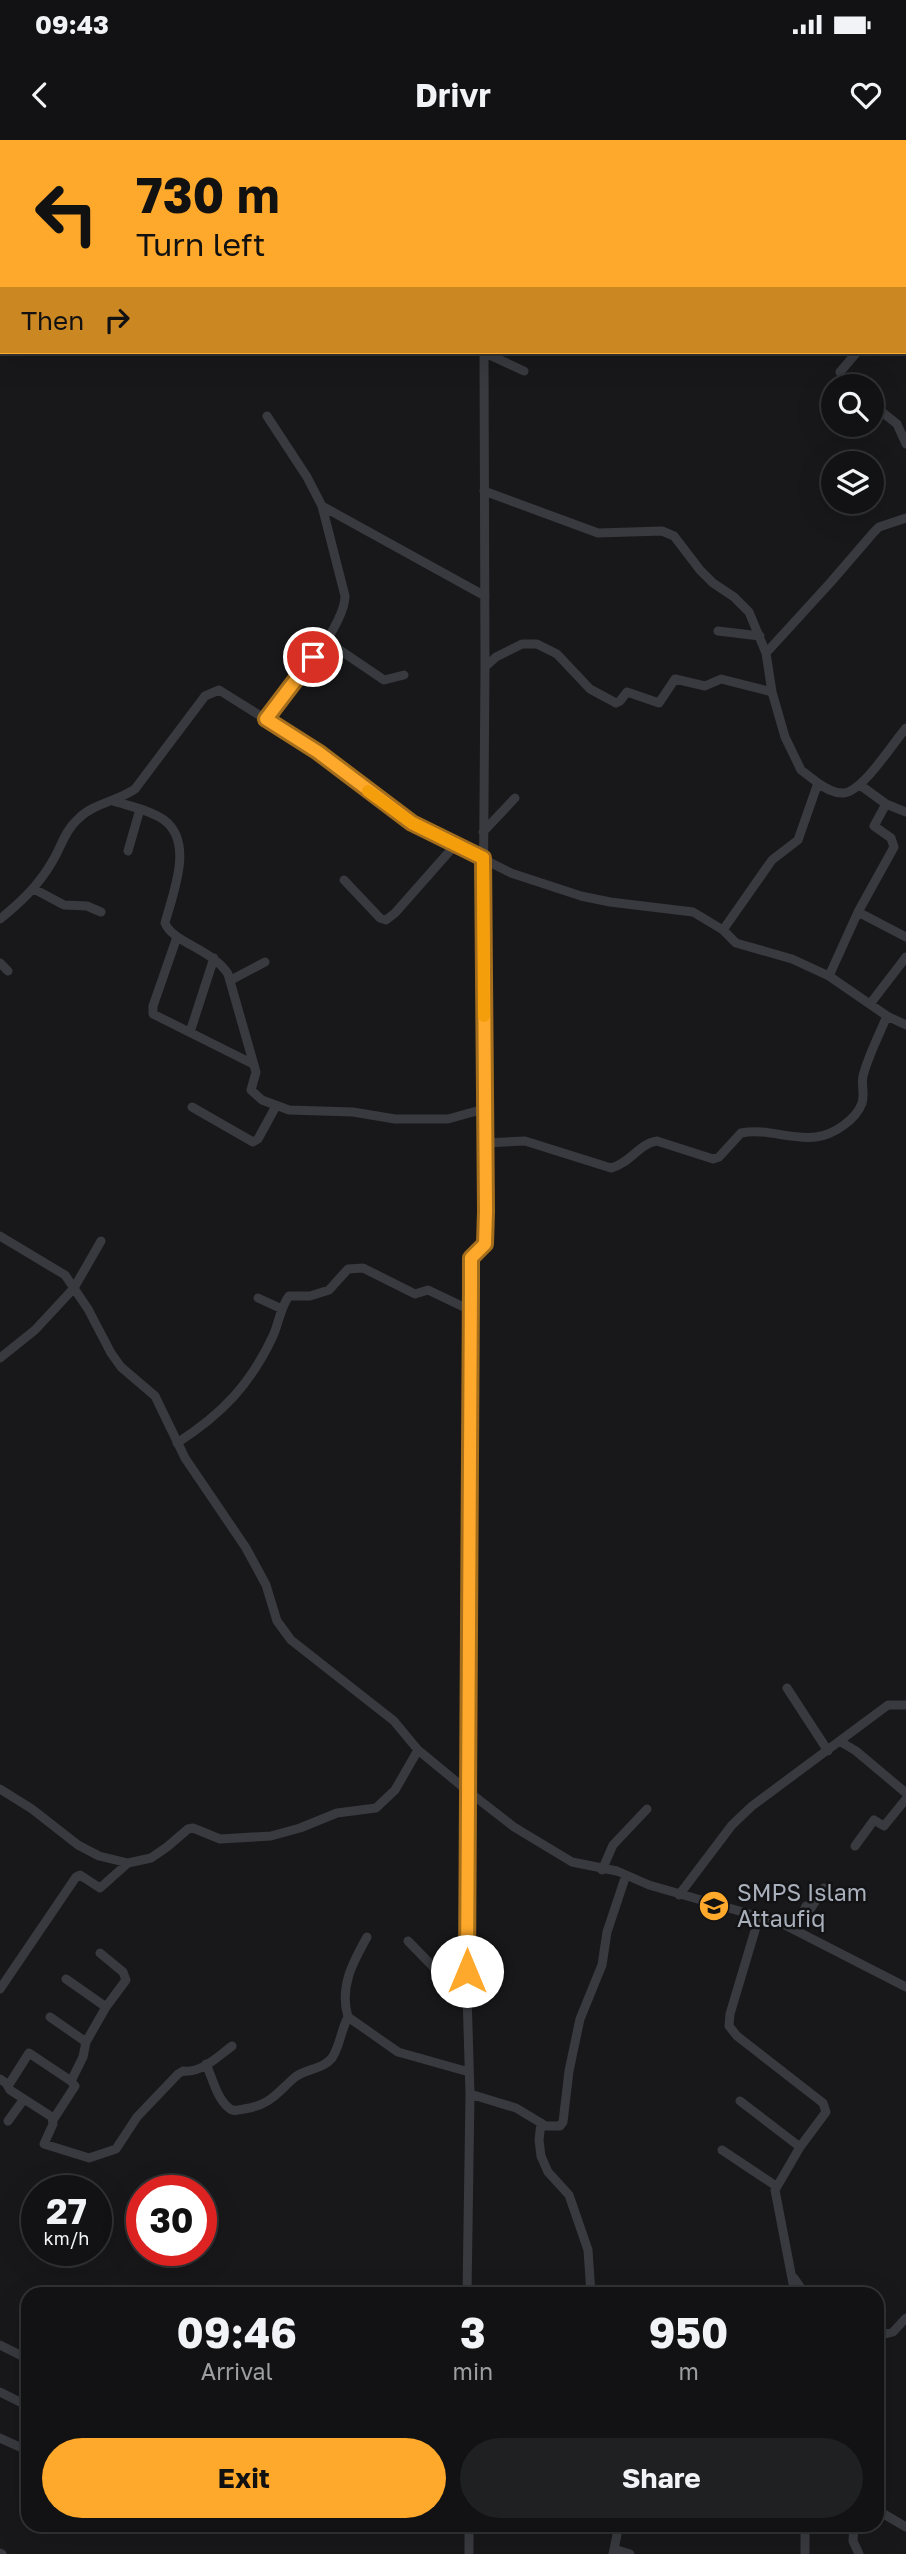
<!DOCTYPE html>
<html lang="en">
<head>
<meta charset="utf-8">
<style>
	body { margin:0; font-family:"Golos Text",sans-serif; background:#1f2022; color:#f1f3f6; height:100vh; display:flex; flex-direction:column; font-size:26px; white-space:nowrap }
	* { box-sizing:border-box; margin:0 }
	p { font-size:23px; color:#9c9ea0 }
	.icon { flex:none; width:38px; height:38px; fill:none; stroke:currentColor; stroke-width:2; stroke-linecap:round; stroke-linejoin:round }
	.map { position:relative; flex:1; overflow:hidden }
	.sheet { position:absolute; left:21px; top:2147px; width:863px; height:245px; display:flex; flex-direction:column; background:#121214; border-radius:21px; box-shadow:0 7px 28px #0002,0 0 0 2px #313234 }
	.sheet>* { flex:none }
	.top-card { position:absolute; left:0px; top:0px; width:906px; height:214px; box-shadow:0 7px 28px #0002,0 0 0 2px #313234; background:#fea92b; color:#111; overflow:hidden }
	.fabs { position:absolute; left:821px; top:234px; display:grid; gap:14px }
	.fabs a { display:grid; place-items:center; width:63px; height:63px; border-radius:50%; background:#121214; box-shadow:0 7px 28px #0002,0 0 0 2px #313234; font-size:35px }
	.speed { position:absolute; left:21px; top:2035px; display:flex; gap:14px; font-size:35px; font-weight:700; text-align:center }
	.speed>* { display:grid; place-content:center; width:91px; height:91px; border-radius:50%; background:#121214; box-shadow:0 7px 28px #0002,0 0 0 2px #313234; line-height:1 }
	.speed small { font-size:18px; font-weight:400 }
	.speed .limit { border:10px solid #d22; background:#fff; color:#111 }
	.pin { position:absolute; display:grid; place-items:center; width:60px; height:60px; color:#fff; margin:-30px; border:4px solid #fff; border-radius:50%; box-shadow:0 2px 7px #0007 }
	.me { position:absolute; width:77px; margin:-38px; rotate:0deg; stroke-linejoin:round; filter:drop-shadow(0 0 5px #0008) }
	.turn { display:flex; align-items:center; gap:24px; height:147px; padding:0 21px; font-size:32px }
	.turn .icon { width:91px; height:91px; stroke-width:2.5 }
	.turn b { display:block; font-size:49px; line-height:60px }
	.then { display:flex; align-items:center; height:66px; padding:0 21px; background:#0003; gap:14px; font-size:26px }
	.eta { display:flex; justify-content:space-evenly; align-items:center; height:119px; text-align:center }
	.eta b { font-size:42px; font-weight:700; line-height:49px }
	.primary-button { display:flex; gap:14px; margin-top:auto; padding:14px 21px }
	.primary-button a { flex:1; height:80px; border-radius:42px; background:#fea92b; color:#111; font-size:28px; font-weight:700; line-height:80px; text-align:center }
	.primary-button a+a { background:#1f2022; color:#f1f3f6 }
	.status { display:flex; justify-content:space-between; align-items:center; height:49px; padding:0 35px; background:#121214; direction:ltr }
	.status svg { height:19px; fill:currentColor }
	header { display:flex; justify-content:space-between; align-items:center; height:91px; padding:0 21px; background:#121214; font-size:32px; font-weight:700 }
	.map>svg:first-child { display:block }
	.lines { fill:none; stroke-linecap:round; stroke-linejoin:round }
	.minor { stroke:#383a3f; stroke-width:9 }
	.route-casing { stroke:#a56e1c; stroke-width:18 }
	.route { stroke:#fea92b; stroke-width:12 }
	.slow { stroke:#f59e0b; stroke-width:12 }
	.labels { text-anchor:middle; stroke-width:5; stroke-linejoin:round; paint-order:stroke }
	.poi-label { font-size:23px; fill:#a9b0bb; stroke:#131315; text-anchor:start }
</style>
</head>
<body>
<div class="status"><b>09:43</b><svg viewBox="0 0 49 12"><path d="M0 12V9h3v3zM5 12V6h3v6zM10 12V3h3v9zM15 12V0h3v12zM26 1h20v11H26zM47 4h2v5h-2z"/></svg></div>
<header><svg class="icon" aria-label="back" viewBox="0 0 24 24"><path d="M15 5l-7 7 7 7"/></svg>Drivr<svg class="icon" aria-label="heart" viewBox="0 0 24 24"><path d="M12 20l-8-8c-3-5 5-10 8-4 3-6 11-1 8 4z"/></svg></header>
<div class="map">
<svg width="906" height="2414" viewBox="0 0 906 2414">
	<rect width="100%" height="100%" fill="#18181a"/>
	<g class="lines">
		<!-- minor -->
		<path class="minor" d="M474,0V2
			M506,0L508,2
			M519,0L522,2
			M905,176L906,177
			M485,213L524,231
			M851,247L844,240L840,232L857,212
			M872,264L897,284L906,304
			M484,351L598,393L662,391L674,396L700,430L713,443L734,457L749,472L766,513L772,552L785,597L801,630L818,643
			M322,366L485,456
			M718,491L760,496
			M325,500L384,540L404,535
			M766,513L830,443L874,392L879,387L906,378
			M485,527L496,517L522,504H537L557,514L590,549L616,563L620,561L627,552L659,563L675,539L705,546L721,539L772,552
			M266,579C287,554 345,487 345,456L322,366L307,337L267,276
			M113,661C129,666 150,670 164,680C195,703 172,755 165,783C172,802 212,809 228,834L256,932L251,950L262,960L289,970L353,972L395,979H448L484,969
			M886,664L906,672
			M483,692L515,658
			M128,711L140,669
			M344,740L380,778L386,780L395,773L456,704
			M34,749L64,765L87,766L101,772
			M858,772L906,797
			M0,779C21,762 38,746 52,722C61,708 64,692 77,680C93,663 116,662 135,649L205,556L219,550L318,612L412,683L511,733L581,756L610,762L693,772L723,790L736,803L792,819L829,836L887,876L906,885
			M723,790L772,720L798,700L818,643C825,648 834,654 844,653C864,650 893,603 906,588
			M177,797L153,866V874L253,924
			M0,823L8,831
			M829,836L858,772L894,707L891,698L874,686L886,664L860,645
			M231,840L265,822
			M870,864L906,817
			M190,892L214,818
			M192,967L253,1002L258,999L276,966
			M484,1003L525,1001L611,1028C629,1024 640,1003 657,1001L713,1019L719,1017L741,993C767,988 790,1000 816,997C833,995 856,980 862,963C865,954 861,945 863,936C868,916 879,895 887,876
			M0,1096L65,1135L88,1169L111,1213L121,1227L155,1256L185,1318L246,1408L266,1445L277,1481L291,1500L394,1581L418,1610L469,1652L514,1687L572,1722L617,1731L649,1745L781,1783L906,1847
			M258,1158L282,1169
			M0,1218L35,1190L74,1148L101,1101
			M177,1303C222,1274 250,1245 273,1196C279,1183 280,1168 289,1156H310L329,1150L348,1129L363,1128L415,1154L428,1150L470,1170
			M787,1548L828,1611
			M841,1602L856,1611L906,1653
			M0,1649L32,1669L78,1705L99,1716L128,1723L151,1718L167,1707L188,1689L193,1688L220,1699L271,1696L300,1688L337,1673L376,1668L395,1650L418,1610
			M855,1706L874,1680L884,1686L906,1659
			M602,1730L613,1705L647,1669
			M679,1755L732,1685L752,1666L888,1565H906
			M759,1777L730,1874L729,1886L737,1896L823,1963L826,1972L800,2007L775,2050L795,2154
			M794,1789L806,1766L811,1768L824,1748
			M367,1797C353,1822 339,1847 348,1877L398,1912L469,1932
			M408,1801L445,1839L467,1854
			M66,1839L106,1867
			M0,1849L76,1737L80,1735L100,1748L128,1723
			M50,1877L86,1902
			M206,1924C212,1937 217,1959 229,1968C233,1972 239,1970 244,1969C270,1965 276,1954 294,1938C306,1928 322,1930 332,1918C340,1906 341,1890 348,1877
			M0,1939L6,1943L10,1950L52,1977L53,1984L44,2004L89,2018L116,2009L137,1977L178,1934L183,1931C202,1933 217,1917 232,1906
			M8,1946L29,1913L71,1941L83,1917L86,1902L106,1867L126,1840L123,1832L100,1813
			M470,1954L516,1968L546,1986H560L563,1982L569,1931L580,1879L602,1825L607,1792L626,1735
			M740,1961L800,2007
			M53,1980L75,1946L71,1941
			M8,1981L24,1959
			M541,1983L539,2000L541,2016L548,2032L569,2055L588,2110L591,2154
			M722,2010L776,2046
			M794,2138L805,2154
			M70,2154L72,2151
			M467,2154L470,1954L467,1854L470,1123L471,1118L485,1104L486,1071L483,800L485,527L484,212
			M877,2196L893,2192L906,2178
			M0,2205L28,2219
			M0,2252L28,2266
			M0,2298L22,2308
			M877,2370L906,2387
			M696,2385L698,2386
			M854,2385L853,2401L859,2414
			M614,2409L630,2414
			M0,2413L2,2414
			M469,2414V2385
			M613,2414L619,2385
			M805,2414V2385"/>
	</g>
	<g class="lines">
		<!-- route casing -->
		<g class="route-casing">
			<path id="route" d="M313,517L266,579L318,612L412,683L483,718L486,1071L485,1104L471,1118V1146L467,1831"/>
		</g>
		<!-- route -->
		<use href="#route" class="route"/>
		<!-- slow -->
		<path class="slow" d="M368,651L412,683L483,718L484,876"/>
	</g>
	<!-- icons -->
	<defs>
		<g id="school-disc" transform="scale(1.575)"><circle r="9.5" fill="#fea92b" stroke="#131315"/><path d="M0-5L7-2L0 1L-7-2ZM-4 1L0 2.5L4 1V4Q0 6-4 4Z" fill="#111"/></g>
	</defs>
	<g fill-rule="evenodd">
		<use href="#school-disc" x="714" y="1766"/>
	</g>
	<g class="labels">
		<!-- poi labels -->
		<g class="poi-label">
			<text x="737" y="1761">SMPS Islam<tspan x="737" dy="26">Attaufiq</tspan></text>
		</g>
	</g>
</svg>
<div class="fabs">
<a><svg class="icon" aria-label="search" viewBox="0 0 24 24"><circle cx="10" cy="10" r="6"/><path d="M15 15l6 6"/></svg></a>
<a><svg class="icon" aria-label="layers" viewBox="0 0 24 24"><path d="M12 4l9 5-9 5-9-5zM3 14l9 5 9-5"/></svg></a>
</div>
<div class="speed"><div>27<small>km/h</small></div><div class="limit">30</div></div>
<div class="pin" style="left:313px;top:517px;background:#d93025"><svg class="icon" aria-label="arrive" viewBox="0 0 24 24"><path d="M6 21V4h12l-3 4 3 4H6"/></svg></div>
<svg class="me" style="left:467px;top:1831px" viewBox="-20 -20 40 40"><circle r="19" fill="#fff"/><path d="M0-13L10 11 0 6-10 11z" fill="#fea92b"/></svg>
<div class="top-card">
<div class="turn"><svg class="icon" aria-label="left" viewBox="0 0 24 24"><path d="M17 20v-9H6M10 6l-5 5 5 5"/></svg><div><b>730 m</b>Turn left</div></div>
<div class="then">Then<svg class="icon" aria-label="right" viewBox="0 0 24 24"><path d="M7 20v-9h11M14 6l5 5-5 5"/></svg></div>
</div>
<section class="sheet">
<div class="eta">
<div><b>09:46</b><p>Arrival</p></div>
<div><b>3</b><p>min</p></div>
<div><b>950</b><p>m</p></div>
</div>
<div class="primary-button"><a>Exit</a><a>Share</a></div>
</section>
</div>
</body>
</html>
